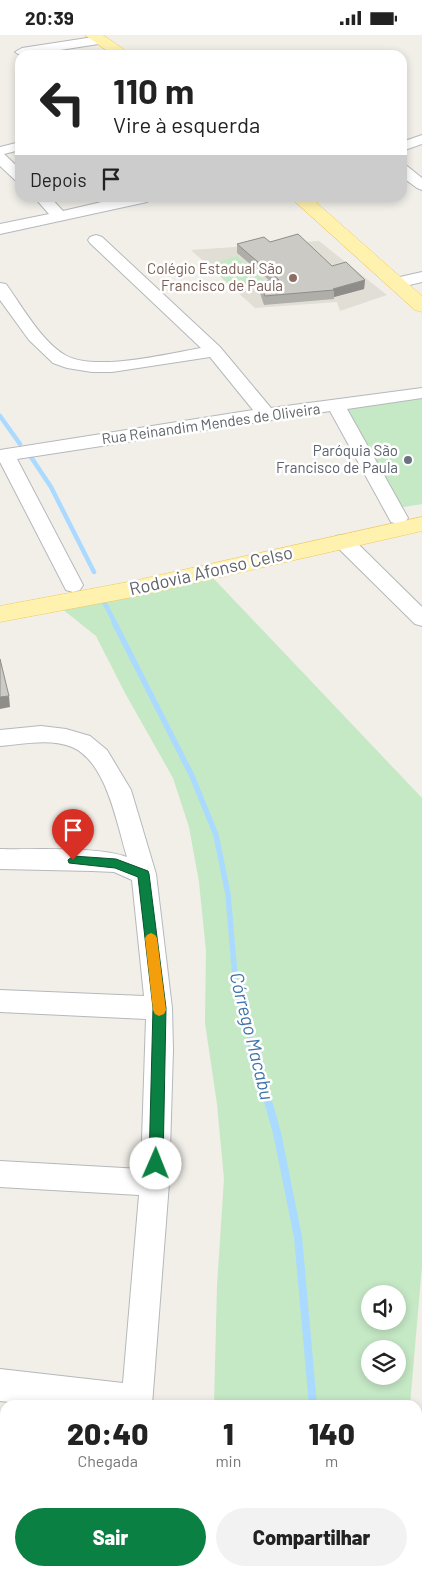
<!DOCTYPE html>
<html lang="pt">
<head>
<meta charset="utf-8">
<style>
	body { margin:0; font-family:Barlow,sans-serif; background:#f2f2f2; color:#222; height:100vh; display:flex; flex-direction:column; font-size:19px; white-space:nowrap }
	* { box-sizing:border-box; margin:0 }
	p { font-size:16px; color:#767676 }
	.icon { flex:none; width:28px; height:28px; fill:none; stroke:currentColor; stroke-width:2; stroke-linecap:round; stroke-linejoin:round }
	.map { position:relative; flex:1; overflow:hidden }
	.panel { position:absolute; left:0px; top:1365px; width:422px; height:176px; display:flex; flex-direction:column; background:#fff; border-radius:15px 15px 0 0; box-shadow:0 2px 8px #0003 }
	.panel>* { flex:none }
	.top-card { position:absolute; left:15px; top:15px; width:392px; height:152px; border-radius:15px; box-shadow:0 2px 8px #0003; background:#fff; color:#222; overflow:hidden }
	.fabs { position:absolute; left:361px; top:1250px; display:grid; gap:10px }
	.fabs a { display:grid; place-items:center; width:45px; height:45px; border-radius:50%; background:#fff; box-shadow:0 2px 8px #0003; font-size:25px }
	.pin { position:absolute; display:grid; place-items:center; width:42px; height:42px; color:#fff; margin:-51px -21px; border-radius:50% 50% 50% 0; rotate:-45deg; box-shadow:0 0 5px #0007 }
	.pin .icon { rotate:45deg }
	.me { position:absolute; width:55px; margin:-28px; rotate:1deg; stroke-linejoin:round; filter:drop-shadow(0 0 4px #0008) }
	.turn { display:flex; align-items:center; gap:18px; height:105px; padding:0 15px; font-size:22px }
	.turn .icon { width:65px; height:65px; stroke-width:2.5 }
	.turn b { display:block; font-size:35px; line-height:42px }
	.then { display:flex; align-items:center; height:48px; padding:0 15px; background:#0003; gap:10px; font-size:19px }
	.eta { display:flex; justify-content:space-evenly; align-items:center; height:85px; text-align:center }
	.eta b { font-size:30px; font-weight:800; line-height:35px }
	.button { display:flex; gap:10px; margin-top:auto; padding:10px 15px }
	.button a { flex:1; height:58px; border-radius:30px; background:#0b8043; color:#fff; font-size:20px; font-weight:800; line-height:58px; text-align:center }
	.button a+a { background:#f2f2f2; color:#222 }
	.status { display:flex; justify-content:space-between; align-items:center; height:35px; padding:0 25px; background:#fff; direction:ltr }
	.status svg { height:14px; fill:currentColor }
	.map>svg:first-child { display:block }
	.education { fill:#e1ded6 }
	.green { fill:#c5e8c5; fill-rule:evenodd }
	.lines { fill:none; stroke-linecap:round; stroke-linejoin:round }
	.stream-far2 { stroke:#aadaff; stroke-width:4.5 }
	.stream-far1 { stroke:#aadaff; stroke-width:5.5 }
	.stream { stroke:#aadaff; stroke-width:8 }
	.minor-casing { stroke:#b5b8bc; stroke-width:2 }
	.major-casing { stroke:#f2c960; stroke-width:1 }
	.path { stroke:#9cc7a9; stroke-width:4; stroke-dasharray:6 3; stroke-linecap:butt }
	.minor { fill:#fff; fill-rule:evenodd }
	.major { fill:#fff2af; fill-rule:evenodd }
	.wall { fill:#afaea9 }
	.shaded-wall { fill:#8f8d8a }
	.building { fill:#cccac5; stroke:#8f8d8a }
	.route { fill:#0b8043; stroke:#07532c }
	.slow { fill:#f59e0b }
	.education-dot { fill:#8d6e63; stroke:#fff; stroke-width:2 }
	.worship-dot { fill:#6b7280; stroke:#fff; stroke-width:2 }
	.labels { text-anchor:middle; stroke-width:5; stroke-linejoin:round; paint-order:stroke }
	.far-education-label { font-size:15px; fill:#785e54; stroke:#fff; text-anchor:end }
	.far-street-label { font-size:15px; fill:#5f6368; stroke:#fff }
	.far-worship-label { font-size:15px; fill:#5b616d; stroke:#fff; text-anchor:end }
	.street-label { font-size:18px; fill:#5f6368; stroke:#fff }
	.water-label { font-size:19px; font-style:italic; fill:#4174aa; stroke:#fff }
</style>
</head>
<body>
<div class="status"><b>20:39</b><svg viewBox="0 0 49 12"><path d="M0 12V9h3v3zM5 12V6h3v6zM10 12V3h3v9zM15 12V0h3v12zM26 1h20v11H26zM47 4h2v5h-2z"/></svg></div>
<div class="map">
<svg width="422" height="1541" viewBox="0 0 422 1541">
	<rect width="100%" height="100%" fill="#f1efe8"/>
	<!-- education -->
	<path class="education" d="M319,206L387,260L340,276L337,267L255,273L191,215Z"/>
	<!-- green -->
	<path class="green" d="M237,221L265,247L236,256L208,230Z
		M422,362V469L398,473L343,373Z
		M214,544L422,763V1231L410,1370H214L217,1251L224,1144L217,1069L205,988L206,916L199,847L189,792L173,743L125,658L96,601L61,573ZM370,1259H398V1286H370ZM370,1314H398V1341H370Z
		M136,1536H411L413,1541H132Z"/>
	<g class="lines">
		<!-- stream-far2 -->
		<path class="stream-far2" d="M0,381L20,409
			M29,419L51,452L94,537
			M103,565L115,588"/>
		<!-- stream-far1 -->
		<path class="stream-far1" d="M114,587L192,741L216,800L228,859L236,954L251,1007"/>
		<!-- stream -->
		<path class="stream" d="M251,1006L277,1098L298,1202L313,1370
			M292,1536V1541"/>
		<!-- minor casing -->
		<g class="minor-casing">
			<path id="minor" d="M100,1L105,2L107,5L105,8L28,20H20L15,17L22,13Z
				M422,100V109L402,116V107Z
				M20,107V115L4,119L20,134V147L15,145L0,131V112Z
				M402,130L407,131L422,143V155L417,153L402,142Z
				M34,162H50L63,176L123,162H154L147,167L0,199V189L49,179Z
				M96,200L102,202L220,312L271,373L422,353V363L347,374L408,483L405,487L398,489L391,487L330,376L17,424L83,550L80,555L73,557L66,555L0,427V415L253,375L210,322L112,337H92L67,333L53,328L29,305L0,265V248L6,249C22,271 41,306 65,320C94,337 168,319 201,313L90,208L88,205L90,202Z
				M422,237V247L397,253L391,252L389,248L391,244Z
				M343,500L350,501L422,572V591L415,589L336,511L333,506L336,501Z
				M41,691L66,694L90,701L107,715L131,755L156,839L172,973L173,1015L169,1148L152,1370H35L0,1366V1334L123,1348L139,1160L0,1152V1126L141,1134L146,984L0,977V955L144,961L132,845L114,837L92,836L0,834V814C34,815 96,811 127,822C117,790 107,727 72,712C50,703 23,709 0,711V695Z
				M418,1469L422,1471V1505L418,1503Z"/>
		</g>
		<!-- major casing -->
		<g class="major-casing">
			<path id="major" d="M85,0H103L132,20H113Z
				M290,162H310L422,261V277L415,275Z
				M422,482V496L133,562L0,587V571L133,546Z"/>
		</g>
		<!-- path -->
		<path class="path" d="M19,1541L22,1536"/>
		<!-- minor -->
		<use href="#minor" class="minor"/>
		<!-- major -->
		<use href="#major" class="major"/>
	</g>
	<!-- wall -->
	<path class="wall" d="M270,207L332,231L365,245L364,254L334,262V264L264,270L259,255V247L270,246L237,218V209Z"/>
	<!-- shaded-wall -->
	<path class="shaded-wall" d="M365,245L364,254L334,262V255L333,254Z
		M9,661L10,672L0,674V662Z"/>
	<!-- building -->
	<path class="building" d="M298,199L332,231L346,227L365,245L333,254L334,255L265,261L259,247L279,245L237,209L264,202L270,207Z
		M0,624L9,661L0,662Z"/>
	<!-- route -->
	<path class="route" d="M73,821L116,824L148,836L149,839L166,973L163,1129L161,1134L156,1136L151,1134L149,1129L153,973L138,842L115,833L69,828L68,825Z"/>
	<!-- slow -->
	<path class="slow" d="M151,898L155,900L157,903L166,975L164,979L159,981L155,979L153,975L145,903L147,900Z"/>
	<!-- markers -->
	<circle class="education-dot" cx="293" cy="243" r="5"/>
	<circle class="worship-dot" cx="408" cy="425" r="5"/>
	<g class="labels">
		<!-- far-education labels -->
		<g class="far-education-label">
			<text x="283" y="239">Colégio Estadual São<tspan x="283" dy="17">Francisco de Paula</tspan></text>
		</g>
		<!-- far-street labels -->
		<g class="far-street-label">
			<text transform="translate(211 389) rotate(-8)" y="5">Rua Reinandim Mendes de Oliveira</text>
		</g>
		<!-- far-worship labels -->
		<g class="far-worship-label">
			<text x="398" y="421">Paróquia São<tspan x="398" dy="17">Francisco de Paula</tspan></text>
		</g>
		<!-- street labels -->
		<g class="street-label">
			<text transform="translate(211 536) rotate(-13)" y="6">Rodovia Afonso Celso</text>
		</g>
		<!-- water labels -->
		<g class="water-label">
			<text transform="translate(252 1001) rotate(76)" y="7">Córrego Macabu</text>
		</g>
	</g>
</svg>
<div class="fabs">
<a><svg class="icon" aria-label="sound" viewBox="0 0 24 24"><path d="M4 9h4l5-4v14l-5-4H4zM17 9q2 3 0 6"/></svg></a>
<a><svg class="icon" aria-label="layers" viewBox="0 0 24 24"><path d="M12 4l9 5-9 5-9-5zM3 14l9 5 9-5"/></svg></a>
</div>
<div class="pin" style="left:73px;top:825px;background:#d93025"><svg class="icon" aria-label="arrive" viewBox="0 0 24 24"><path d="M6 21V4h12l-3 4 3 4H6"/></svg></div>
<svg class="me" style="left:156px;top:1129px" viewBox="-20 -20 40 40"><circle r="19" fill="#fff"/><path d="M0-13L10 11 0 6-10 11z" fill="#0b8043"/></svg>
<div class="top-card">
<div class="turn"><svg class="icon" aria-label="left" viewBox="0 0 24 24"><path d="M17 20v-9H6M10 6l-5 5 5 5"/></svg><div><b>110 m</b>Vire à esquerda</div></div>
<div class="then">Depois<svg class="icon" aria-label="arrive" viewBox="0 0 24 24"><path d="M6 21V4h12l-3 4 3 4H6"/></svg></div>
</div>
<section class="panel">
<div class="eta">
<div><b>20:40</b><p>Chegada</p></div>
<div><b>1</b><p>min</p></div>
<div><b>140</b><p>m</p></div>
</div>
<div class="button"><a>Sair</a><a>Compartilhar</a></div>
</section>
</div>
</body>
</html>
